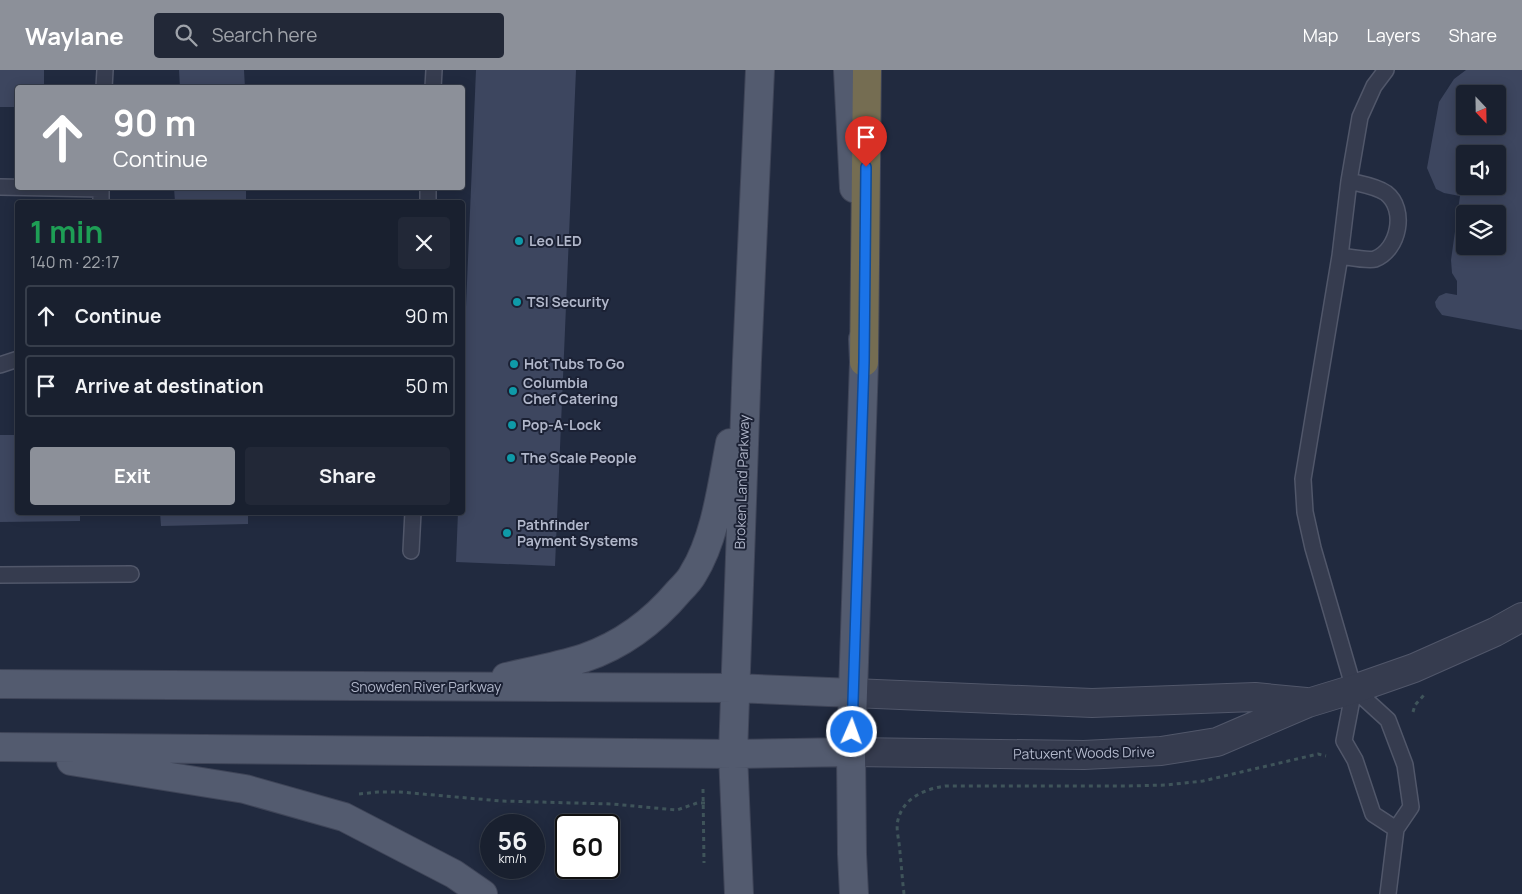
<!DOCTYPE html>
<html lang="en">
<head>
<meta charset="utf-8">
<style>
	body { margin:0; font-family:Manrope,sans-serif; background:#222837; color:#f1f3f6; height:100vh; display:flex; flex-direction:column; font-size:19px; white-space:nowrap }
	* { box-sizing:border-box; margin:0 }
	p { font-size:16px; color:#9fa3aa }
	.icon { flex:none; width:28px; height:28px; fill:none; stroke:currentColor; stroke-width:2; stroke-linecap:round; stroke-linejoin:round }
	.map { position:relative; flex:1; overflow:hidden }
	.drawer { position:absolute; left:15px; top:130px; width:450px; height:315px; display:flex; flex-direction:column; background:#19202f; border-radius:5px; box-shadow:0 2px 12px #0003,0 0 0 1px #373e4b }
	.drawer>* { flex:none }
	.hud { position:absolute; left:15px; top:15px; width:450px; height:105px; border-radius:5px; box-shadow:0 2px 12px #0003,0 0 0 1px #373e4b; background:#8c9099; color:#fff; overflow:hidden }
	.needle { width:32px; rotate:158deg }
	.buttons { position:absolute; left:1456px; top:15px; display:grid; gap:10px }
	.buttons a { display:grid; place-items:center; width:50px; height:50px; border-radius:5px; background:#19202f; box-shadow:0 2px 12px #0003,0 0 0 1px #373e4b; font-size:25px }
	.speed { position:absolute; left:480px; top:744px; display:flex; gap:10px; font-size:25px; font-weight:700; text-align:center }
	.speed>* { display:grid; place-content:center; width:65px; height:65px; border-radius:50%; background:#19202f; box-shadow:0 2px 12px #0003,0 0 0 1px #373e4b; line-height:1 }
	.speed small { font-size:12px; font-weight:400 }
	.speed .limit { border:2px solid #111; border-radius:8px; background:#fff; color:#111 }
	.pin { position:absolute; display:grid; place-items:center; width:42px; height:42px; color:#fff; margin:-51px -21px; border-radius:50% 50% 50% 0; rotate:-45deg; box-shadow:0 0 5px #0007 }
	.pin .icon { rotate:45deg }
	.me { position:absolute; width:55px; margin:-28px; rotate:2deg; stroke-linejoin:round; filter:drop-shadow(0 0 4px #0008) }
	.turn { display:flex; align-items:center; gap:18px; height:105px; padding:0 15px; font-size:22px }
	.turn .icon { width:65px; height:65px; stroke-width:2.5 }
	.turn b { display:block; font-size:35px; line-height:42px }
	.round { display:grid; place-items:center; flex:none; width:52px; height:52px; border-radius:5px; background:#222837 }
	.headline { display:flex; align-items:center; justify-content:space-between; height:85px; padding:0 15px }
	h1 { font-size:30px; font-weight:700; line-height:38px; color:#1e9e55 }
	.primary-button { display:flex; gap:10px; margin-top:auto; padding:10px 15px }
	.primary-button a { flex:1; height:58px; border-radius:5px; background:#8c9099; color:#fff; font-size:20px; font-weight:700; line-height:58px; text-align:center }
	.primary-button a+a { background:#222837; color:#f1f3f6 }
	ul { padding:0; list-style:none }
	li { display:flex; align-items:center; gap:15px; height:62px; margin:0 10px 8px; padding:0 5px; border:2px solid #373e4b; border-radius:5px }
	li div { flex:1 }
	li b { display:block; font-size:19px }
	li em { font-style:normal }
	header { display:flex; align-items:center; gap:30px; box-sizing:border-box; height:70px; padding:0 25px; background:#8c9099; color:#fff }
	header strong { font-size:24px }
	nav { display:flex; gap:28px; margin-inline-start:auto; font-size:18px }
	.search { width:350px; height:45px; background:#222837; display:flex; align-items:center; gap:12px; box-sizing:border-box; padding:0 18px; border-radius:5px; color:#9fa3aa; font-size:19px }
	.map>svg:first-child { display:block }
	.building { fill:#3d465f; fill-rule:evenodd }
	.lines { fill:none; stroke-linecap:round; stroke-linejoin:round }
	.service-casing { stroke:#51576a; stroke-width:18 }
	.minor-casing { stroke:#51576a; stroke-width:30 }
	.primary-casing { stroke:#3f4558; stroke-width:30 }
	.motorway-casing { stroke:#3e4457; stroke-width:30 }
	.path { stroke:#3f545a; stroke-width:3; stroke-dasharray:4 4; stroke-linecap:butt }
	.service { stroke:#363c4f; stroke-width:15 }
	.minor { stroke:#363c4f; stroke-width:28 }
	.primary { stroke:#535b6f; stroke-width:28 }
	.motorway { stroke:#756d52; stroke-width:28 }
	.route-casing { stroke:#114b97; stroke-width:12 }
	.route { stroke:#1a73e8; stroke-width:9 }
	.culture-dot { fill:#0f9aa8; stroke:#1b2134; stroke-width:2 }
	.labels { text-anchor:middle; stroke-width:4; stroke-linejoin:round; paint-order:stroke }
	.poi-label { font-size:14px; font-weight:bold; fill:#b1b7ca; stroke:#1b2134; text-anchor:start }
	.street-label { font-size:14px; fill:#b1b7ca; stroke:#1b2134 }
</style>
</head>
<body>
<header>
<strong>Waylane</strong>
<div class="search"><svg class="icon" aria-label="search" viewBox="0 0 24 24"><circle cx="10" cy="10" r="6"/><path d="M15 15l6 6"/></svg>Search here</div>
<nav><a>Map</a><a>Layers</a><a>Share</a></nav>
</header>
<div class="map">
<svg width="1522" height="824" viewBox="0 0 1522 824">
	<rect width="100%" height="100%" fill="#212a3f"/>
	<!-- building -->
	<path class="building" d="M0,0H44V18H18V37H0Z
		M179,0H244L245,18H180Z
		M476,0H576L555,496L456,492L458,442H462V331Z
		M1466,0H1522V260L1442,245L1436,237L1435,232L1439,226L1446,223L1457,225V211L1452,203L1451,190L1460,126L1444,123L1436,119L1427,98L1439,32L1454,9ZM1465,24H1498V56H1465ZM1465,84H1498V116H1465ZM1465,144H1498V176H1465Z
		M174,118H246V132H175Z
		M0,365H18V442H80V451L0,452Z
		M160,442H248V454L161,456Z"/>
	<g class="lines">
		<!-- service casing -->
		<g class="service-casing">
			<path id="service" d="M104,18L105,0
				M433,18L434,0
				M1349,111C1361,114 1376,116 1386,123C1407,139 1399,180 1375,189C1368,191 1348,187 1340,186L1303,409L1305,442L1313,478L1354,619L1344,671L1355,690L1373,744L1396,759
				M0,117L101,119
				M101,132V118
				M428,132V118
				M1340,186L1349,111L1360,47L1374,16L1386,0
				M0,295L18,289
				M411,481L413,442
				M0,505L131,504
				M1354,619L1388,650L1405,695L1411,737L1396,759L1388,824"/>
		</g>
		<!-- minor casing -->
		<g class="minor-casing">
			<path id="minor" d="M853,623L1092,633L1255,627L1306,632
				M851,682L1084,685L1161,681L1217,672L1308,633L1354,619L1414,598L1495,562L1522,547"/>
		</g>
		<!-- primary casing -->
		<g class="primary-casing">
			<path id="primary" d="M848,0L854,118
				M506,607C532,601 559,596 584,588C622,575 653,552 679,521C684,516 690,510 693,504C716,467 722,414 730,373
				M0,614L735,618L853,623
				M0,677L733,684L851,682
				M71,691L245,719L344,747L454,804L483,824
				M739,824L733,684L747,290L760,0
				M854,824L852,784L851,682L864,292L863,269"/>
		</g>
		<!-- motorway casing -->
		<g class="motorway-casing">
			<path id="motorway" d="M864,292L867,0"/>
		</g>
		<!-- path -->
		<path class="path" d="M1413,642L1415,635L1425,624
			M703,719L704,793
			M359,724L378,722H400L501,731L612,734L677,740L697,733H708
			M904,824C902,807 901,790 899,773C898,766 896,757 898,750C903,728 925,719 945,716H1128L1166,715L1203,711L1318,684L1326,686"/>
		<!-- service -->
		<use href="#service" class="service"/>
		<!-- minor -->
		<use href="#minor" class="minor"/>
		<!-- primary -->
		<use href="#primary" class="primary"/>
		<!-- motorway -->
		<use href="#motorway" class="motorway"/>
	</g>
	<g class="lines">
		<!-- route casing -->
		<g class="route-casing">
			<path id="route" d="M852,662L864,292L866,97"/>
		</g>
		<!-- route -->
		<use href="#route" class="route"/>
	</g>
	<!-- markers -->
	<g class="culture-dot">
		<circle cx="519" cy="171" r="5"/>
		<circle cx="517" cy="232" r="5"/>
		<circle cx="514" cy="294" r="5"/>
		<circle cx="513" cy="321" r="5"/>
		<circle cx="512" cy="355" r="5"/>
		<circle cx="511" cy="388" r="5"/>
		<circle cx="507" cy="463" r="5"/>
	</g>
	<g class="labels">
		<!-- poi labels -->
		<g class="poi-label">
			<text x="529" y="176">Leo LED</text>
			<text x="527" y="237">TSI Security</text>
			<text x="524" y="299">Hot Tubs To Go</text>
			<text x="523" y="318">Columbia<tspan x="523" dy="16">Chef Catering</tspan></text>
			<text x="522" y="360">Pop-A-Lock</text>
			<text x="521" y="393">The Scale People</text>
			<text x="517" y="460">Pathfinder<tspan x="517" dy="16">Payment Systems</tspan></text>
		</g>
		<!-- street labels -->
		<g class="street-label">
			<text transform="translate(742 412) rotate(-88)" y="5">Broken Land Parkway</text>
			<text x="426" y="622">Snowden River Parkway</text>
			<text transform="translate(1084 683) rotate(-1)" y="5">Patuxent Woods Drive</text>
		</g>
	</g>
</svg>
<div class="buttons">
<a><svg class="needle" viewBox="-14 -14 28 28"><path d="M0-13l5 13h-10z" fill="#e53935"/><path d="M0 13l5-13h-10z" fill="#9fa3aa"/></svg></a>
<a><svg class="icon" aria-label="sound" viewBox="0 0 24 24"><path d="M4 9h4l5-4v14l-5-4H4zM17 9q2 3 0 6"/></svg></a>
<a><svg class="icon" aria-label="layers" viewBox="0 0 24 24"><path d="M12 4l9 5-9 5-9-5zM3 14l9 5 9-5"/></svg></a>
</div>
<div class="speed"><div>56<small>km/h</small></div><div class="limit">60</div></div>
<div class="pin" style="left:866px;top:97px;background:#d93025"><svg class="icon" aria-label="arrive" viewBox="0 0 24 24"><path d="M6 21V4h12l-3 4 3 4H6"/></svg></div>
<svg class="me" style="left:852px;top:662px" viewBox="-20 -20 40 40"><circle r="17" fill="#1a73e8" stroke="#fff" stroke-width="3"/><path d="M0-11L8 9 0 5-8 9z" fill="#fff"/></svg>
<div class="hud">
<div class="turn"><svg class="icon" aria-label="ahead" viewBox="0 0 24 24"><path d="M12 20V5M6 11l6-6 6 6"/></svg><div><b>90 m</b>Continue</div></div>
</div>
<section class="drawer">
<div class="headline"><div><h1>1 min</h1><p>140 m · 22:17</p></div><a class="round"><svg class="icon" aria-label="close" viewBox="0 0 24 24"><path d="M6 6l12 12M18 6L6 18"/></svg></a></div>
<ul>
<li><svg class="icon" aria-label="ahead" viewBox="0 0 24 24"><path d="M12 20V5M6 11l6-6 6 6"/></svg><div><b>Continue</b></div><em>90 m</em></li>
<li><svg class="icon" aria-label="arrive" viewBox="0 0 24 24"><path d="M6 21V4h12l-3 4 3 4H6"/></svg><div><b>Arrive at destination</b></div><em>50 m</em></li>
</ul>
<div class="primary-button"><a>Exit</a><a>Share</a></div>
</section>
</div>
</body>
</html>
